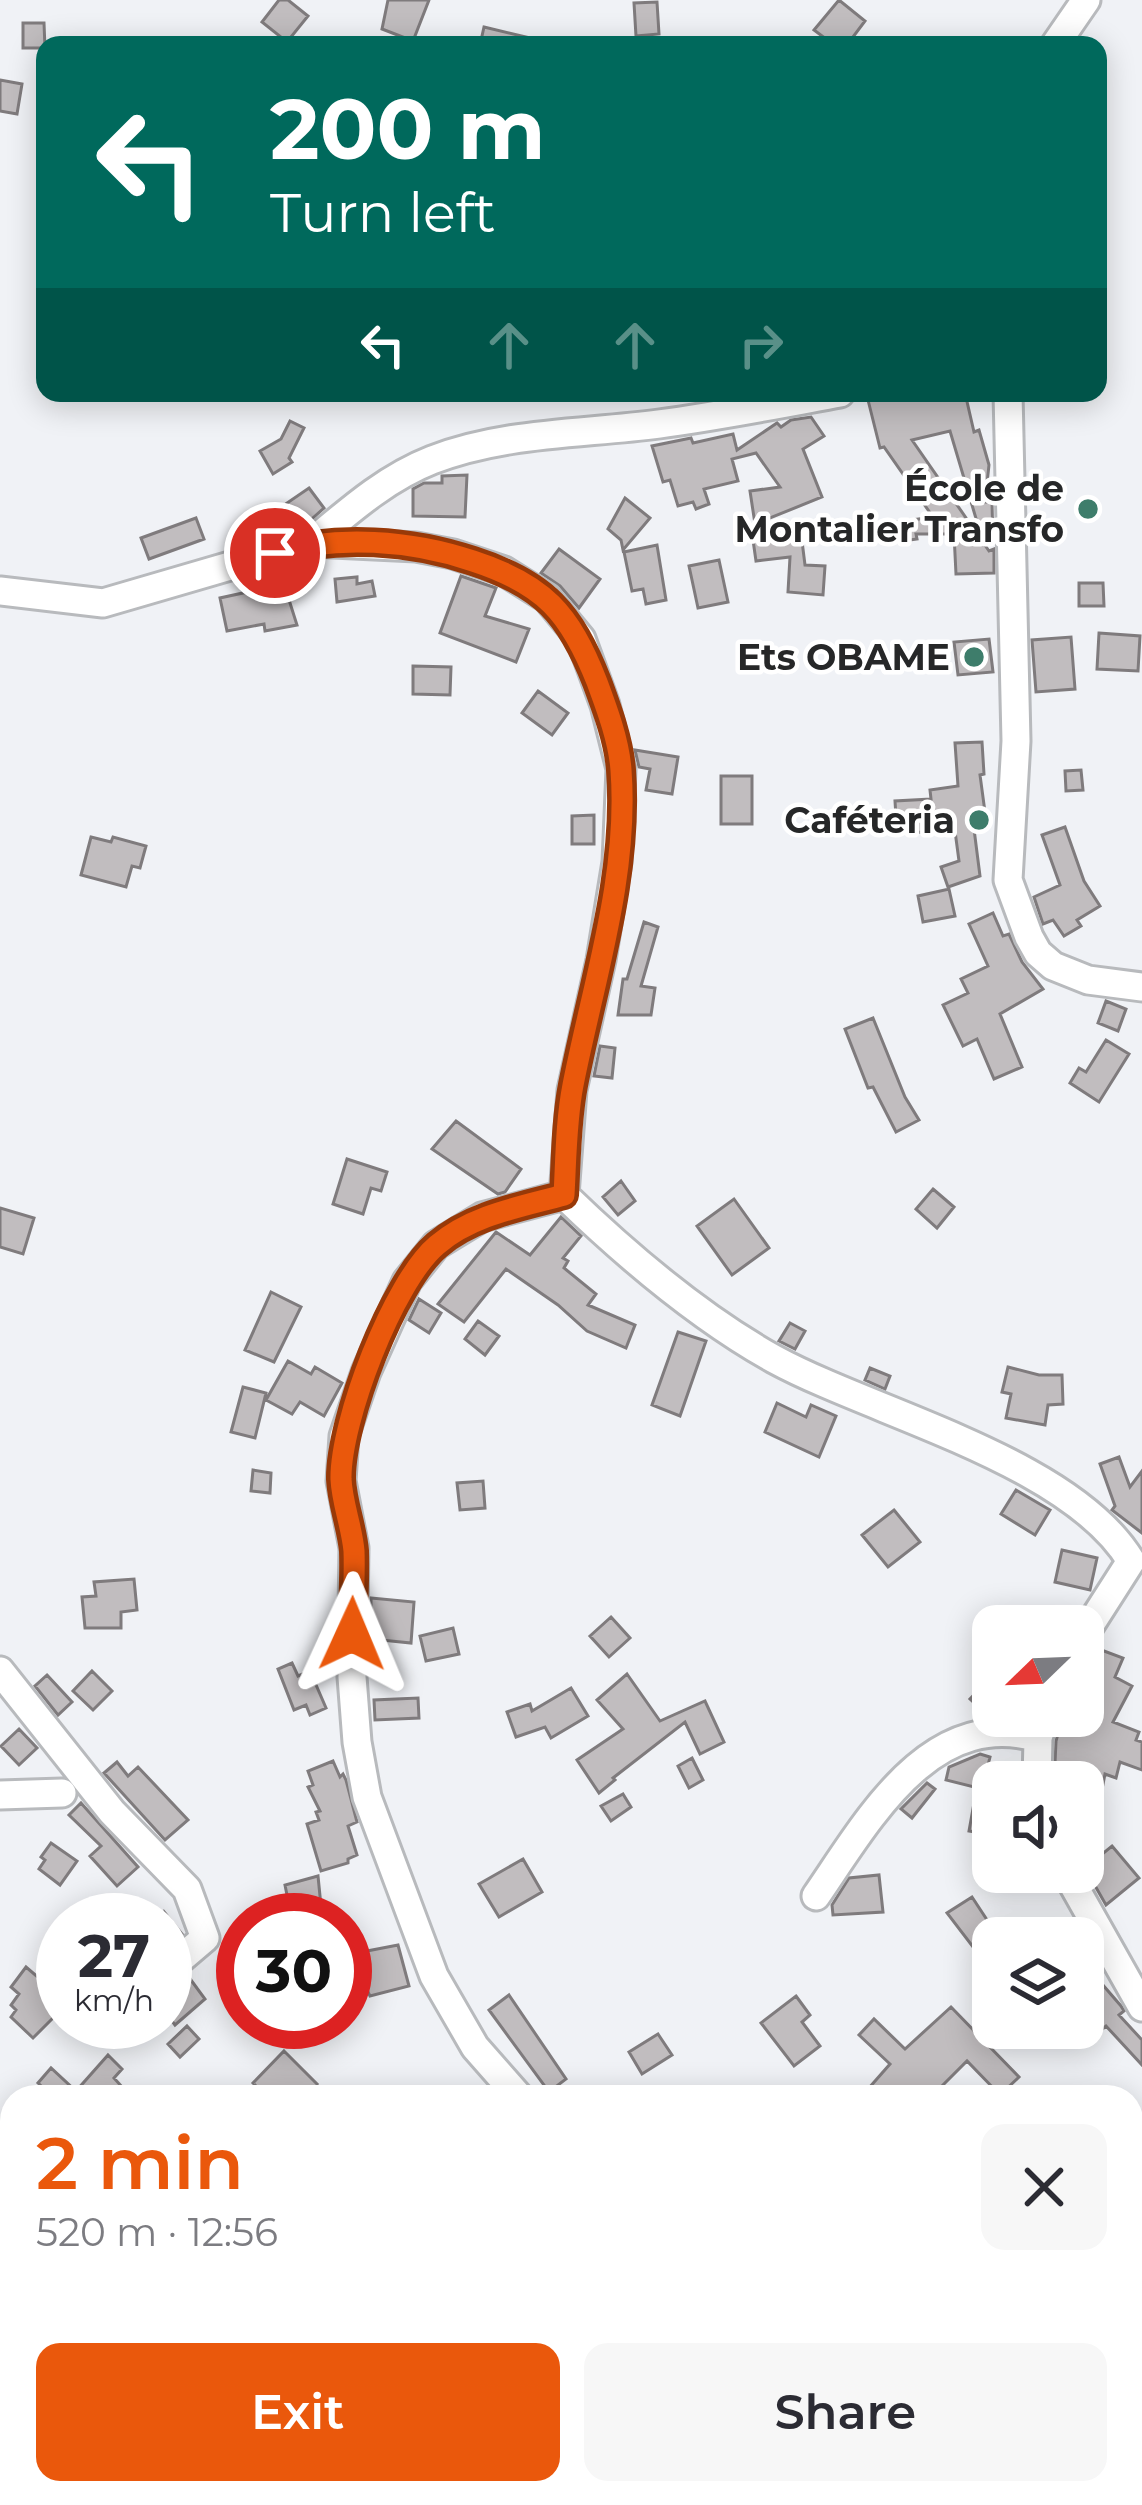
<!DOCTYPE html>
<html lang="en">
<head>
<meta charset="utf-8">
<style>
	body { margin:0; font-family:Montserrat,sans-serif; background:#f7f7f7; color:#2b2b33; height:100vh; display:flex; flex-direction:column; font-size:45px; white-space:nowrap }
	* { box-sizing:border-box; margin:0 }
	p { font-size:39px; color:#7c7c81 }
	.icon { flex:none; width:66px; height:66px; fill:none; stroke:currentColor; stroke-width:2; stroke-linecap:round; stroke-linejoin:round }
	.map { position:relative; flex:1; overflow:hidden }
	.side { position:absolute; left:0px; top:2085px; width:1143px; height:420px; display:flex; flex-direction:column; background:#fff; border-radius:36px 36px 0 0; box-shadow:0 6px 30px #0003 }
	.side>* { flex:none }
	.top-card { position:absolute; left:36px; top:36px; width:1071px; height:366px; border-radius:24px; box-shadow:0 6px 30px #0003; background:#00695c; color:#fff; overflow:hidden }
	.needle { width:78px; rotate:247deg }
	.controls { position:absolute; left:972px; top:1605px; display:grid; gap:24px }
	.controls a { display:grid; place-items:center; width:132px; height:132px; border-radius:24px; background:#fff; box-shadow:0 6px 30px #0003; font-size:60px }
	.speed { position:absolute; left:36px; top:1893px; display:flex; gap:24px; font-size:60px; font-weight:700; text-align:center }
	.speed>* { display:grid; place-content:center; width:156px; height:156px; border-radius:50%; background:#fff; box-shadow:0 6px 30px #0003; line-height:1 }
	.speed small { font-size:30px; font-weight:400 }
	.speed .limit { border:18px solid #d22; background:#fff; color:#111 }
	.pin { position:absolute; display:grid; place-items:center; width:102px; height:102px; color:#fff; margin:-51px; border:6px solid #fff; border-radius:50%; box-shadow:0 3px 12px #0007 }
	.me { position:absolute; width:132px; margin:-66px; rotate:1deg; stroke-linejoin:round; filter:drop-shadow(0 0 9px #0008) }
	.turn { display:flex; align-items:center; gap:42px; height:252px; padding:0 36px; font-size:54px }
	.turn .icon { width:156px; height:156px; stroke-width:2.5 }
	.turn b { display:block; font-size:84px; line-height:102px }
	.lanes { display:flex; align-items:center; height:114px; padding:0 36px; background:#0003; justify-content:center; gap:60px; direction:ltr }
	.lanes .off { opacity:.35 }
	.round { display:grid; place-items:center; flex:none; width:126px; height:126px; border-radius:24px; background:#f7f7f7 }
	.summary { display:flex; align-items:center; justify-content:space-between; height:204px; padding:0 36px }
	h1 { font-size:72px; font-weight:600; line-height:90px; color:#ea580c }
	.button { display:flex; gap:24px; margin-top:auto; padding:24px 36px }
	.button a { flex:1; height:138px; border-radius:24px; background:#ea580c; color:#fff; font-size:48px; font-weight:600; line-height:138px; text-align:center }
	.button a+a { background:#f7f7f7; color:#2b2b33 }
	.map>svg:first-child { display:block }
	.building { fill:#c1bdbf; stroke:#7f7b7d; stroke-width:3 }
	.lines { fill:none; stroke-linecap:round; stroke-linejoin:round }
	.minor-casing { stroke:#b8babd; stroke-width:33 }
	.minor { stroke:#fff; stroke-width:27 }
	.route-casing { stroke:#983908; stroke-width:30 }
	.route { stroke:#ea580c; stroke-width:21 }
	.poi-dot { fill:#3e7d6b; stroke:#fff; stroke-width:4.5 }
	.labels { text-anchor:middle; stroke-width:9; stroke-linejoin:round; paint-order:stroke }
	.poi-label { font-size:36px; font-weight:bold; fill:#262728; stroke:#fff; text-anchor:end }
</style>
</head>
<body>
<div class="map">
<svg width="1142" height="2505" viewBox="0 0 1142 2505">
	<rect width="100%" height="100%" fill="#f0f2f6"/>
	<!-- building -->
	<path class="building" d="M279,0H288L308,16L287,42L262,22Z
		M388,0H429L413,41L382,29Z
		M839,0L865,21L847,45H834L814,30Z
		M657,2L659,34L636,36L634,3Z
		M23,23H44L45,48H23Z
		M484,27L534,39L533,45H480Z
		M0,80L22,84L17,114L0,111Z
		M899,393H965L974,432L979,430L989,465L985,502H992L993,542H983L950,431L912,440L989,551L994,549V573L956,574L954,534H916L917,539L888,543L887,535H876L875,525L933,517L884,447L880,448L868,400Z
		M811,417L824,436L803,449L822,497L755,524L750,491L780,487L756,453L732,459L738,481L704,489L709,504L696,509L693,502L678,506L670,480L663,482L652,446L691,438L693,443L733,434L737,450L777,423L781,427L791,420Z
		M290,421L304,428L289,458L292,462L273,474L260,451L281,439Z
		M467,475L465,517L413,516V489L424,483H442V476Z
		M309,488L324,508L304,526L287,503Z
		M625,498L650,518L623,550L621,540L608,529Z
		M196,518L204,539L149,559L141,538Z
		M792,525H800L805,565L825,566L823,595L788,592L790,557L756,561L753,540L791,535Z
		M657,545L666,600L646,604L643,589L632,591L624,552Z
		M559,549L600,579L579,608L560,586L541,573Z
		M719,560L728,602L698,608L689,566Z
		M461,576L496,588L485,616L529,629L516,662L440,633Z
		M357,577V584L372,581L375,596L337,602L335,579Z
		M1079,583H1103L1104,606H1079Z
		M284,584L297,625L265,631L264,624L227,631L220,598Z
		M1099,633L1140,636L1138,671L1097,669Z
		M1071,637L1075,689L1036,692L1032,640Z
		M989,639L993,672L958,675L954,642Z
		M413,666L451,667L450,695L413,694Z
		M538,691L568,713L552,735L522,713Z
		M982,742L984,774L980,775L987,827L974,829L980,876L948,887L941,867L959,861L955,831L897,833L895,801L931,799L930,790L958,786L955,743Z
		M635,750L678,757L672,794L646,790L650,769L639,767Z
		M1081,770L1083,790L1066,791L1065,771Z
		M721,776H752V824H721Z
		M594,815V844H572V816Z
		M1065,827L1084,881L1100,906L1077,920L1081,926L1064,936L1053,920L1043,924L1034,897L1060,885L1042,835Z
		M91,837L111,842L113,837L146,846L140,868L132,866L126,887L81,875Z
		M949,889L955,916L923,922L918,896Z
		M993,913L1003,936L1009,934L1022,962L1043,989L1000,1014L1022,1067L994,1079L977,1039L963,1046L943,1005L968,993L961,979L988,966L969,924Z
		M644,922L658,927L641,986L655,988L651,1015H618L623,979H627Z
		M1106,1001L1126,1009L1118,1031L1098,1023Z
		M873,1018L905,1097L919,1120L896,1132L873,1087L868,1088L845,1029Z
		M1106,1040L1129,1054L1099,1102L1070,1083L1079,1068L1086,1072Z
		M600,1046L615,1048L612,1078L594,1076Z
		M456,1121L521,1169L505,1192L498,1194L432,1149Z
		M347,1159L387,1172L381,1191L371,1188L363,1214L333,1204Z
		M621,1181L635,1201L618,1215L603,1197Z
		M933,1189L954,1207L937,1228L916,1209Z
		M734,1199L769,1248L732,1275L697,1226Z
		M0,1208L34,1218L23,1254L0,1247Z
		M561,1217L581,1236L563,1258L568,1261L564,1268L596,1294L588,1305L635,1325L626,1348L587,1331L558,1305L506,1269L464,1322L438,1304L496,1232L530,1255Z
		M271,1292L301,1307L274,1362L245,1350Z
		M419,1299L441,1313L429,1333L409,1320Z
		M478,1321L499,1336L485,1355L465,1339Z
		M790,1323L805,1331L795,1349L779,1341Z
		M678,1332L706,1341L680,1416L652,1405Z
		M288,1361L311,1374L315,1367L342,1383L324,1416L300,1402L292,1414L266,1400Z
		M1008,1367L1039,1375H1062L1063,1404L1048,1405L1045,1425L1006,1418L1011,1394L1002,1392Z
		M870,1368L890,1376L885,1389L865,1380Z
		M243,1387L266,1393L255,1438L231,1432Z
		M777,1403L806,1417L811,1405L836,1416L819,1457L765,1432Z
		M1119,1457L1130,1487L1142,1471V1533L1112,1510L1115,1506L1100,1464Z
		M253,1470L271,1473L270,1493L251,1491Z
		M483,1481L485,1508L460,1510L457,1483Z
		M1016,1490L1050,1510L1035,1535L1001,1514Z
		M894,1510L920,1542L888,1567L862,1535Z
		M1062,1550L1097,1558L1090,1590L1055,1582Z
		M134,1579L137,1610L121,1612V1628H85L82,1597L96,1596L94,1582Z
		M371,1598L414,1602L411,1643L371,1639Z
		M611,1617L630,1638L609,1657L590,1636Z
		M453,1628L459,1654L426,1661L420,1636Z
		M1096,1648L1123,1658L1115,1677L1132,1686L1113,1722L1139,1732L1136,1740L1142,1742V1770L1120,1762L1116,1778L1105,1774L1097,1815L1083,1814V1782H1059L1060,1764L1055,1763L1056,1741L1063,1716H1083V1654Z
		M292,1663L298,1676L310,1671L326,1708L310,1715L306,1705L294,1710L278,1669Z
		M92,1671L112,1691L93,1710L73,1691Z
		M627,1674L660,1721L705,1701L724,1742L700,1754L685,1722L613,1778L615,1780L599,1793L577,1760L623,1729L597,1700Z
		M47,1675L72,1702L58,1715L35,1686Z
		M993,1675V1715L988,1716L970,1699Z
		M571,1688L588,1716L551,1738L545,1727L516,1737L507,1712L530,1704L532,1711Z
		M418,1698L419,1718L375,1720L374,1700Z
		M19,1729L37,1748L19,1765L1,1746Z
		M980,1754L990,1757L982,1789L946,1780L949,1767Z
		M692,1758L703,1780L689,1788L678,1766Z
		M333,1761L340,1777L343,1774L346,1780L357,1822L348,1826L357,1855L348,1859V1863L321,1871L307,1824L319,1820L316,1812L320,1811L308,1787L313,1785L308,1771Z
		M117,1762L128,1776L138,1767L188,1820L165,1840L104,1773Z
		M927,1783L935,1789L912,1818L901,1809Z
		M976,1792L993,1795V1835L969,1831Z
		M623,1794L631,1807L611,1821L601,1806Z
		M81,1803L138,1867L117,1886L90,1856L101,1846L69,1815Z
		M51,1843L77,1861L60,1885L39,1869L45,1860L41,1857Z
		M1112,1846L1139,1878L1106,1905L1085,1868Z
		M523,1859L542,1892L499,1917L479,1884Z
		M1030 1881a10 10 0 1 1 20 0a10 10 0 1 1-20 0Z
		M879,1875L883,1912L833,1915L832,1905L849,1878Z
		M318,1876L321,1906L290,1910L285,1885Z
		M972,1897L993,1929V1973L947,1913Z
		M165,1913L182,1934L165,1948Z
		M1036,1921L1049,1938H1012Z
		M398,1945L409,1986L370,1996L368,1992L352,1999L345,1966L368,1958L367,1951Z
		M1083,1962L1121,2006L1124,2011L1119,2015L1142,2040V2065L1106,2026L1094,2036L1083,2024Z
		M63,1966V2008L33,2038L11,2017L16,2010L11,2005L19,1994L11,1987L26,1967L47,1985Z
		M188,1976L205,1999L175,2025L165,2012V1990Z
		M509,1995L566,2079L549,2092L489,2010Z
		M796,1996L810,2015L802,2022L820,2046L794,2066L761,2023Z
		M951,2007L1019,2077L1000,2095L967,2061L938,2090L945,2097H861L890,2064L859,2035L874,2019L905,2049Z
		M105,2022H148L122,2043Z
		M187,2026L199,2039L180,2057L168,2044Z
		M658,2034L672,2055L642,2074L629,2052Z
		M284,2051L317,2084L304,2097H267L253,2083Z
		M108,2055L122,2069L114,2078L131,2097H53L38,2083L51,2068L76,2091Z"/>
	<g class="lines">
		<!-- minor casing -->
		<g class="minor-casing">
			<path id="minor" d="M1055,45L1086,0
				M1008,393L1016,741L1008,880L1029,937L1038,953L1053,966L1088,980L1142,987
				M312,542C349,511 386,478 432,460C504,432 583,434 659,424C719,416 780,404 840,393
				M0,591L103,603L312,542L416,547L453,554L504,571L547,598L581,639L605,705L621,769L617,862L601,960L572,1090L564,1195
				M564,1195C627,1256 697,1316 774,1359C875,1414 1071,1461 1131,1561L1083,1636
				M0,1671L112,1812L187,1889L205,1938L165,1972
				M1037,1782L1038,1738L1045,1716
				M0,1795L62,1793
				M1066,1872L1142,2007
				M816,1896C867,1822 930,1706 1038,1738
				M519,2097L475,2047L434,1976L367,1797L357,1742L352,1677L354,1548L341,1481L344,1436L366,1372L407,1281L436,1245L482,1217L564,1195
				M660,2493L667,2505
				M605,2505L619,2493"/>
		</g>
		<!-- minor -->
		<use href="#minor" class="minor"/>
	</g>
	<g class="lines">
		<!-- route casing -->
		<g class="route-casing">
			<path id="route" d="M275,553C337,535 411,540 473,561C544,584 570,613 597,682C607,709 619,741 621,770C629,876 593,983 573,1085C566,1121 566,1159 564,1195C520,1207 472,1215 437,1245C393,1282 340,1422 341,1479C342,1503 352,1527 354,1551C355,1578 353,1606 352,1634"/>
		</g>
		<!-- route -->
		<use href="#route" class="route"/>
	</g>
	<!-- markers -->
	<g class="poi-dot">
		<circle cx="1088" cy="509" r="12"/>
		<circle cx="974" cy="657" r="12"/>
		<circle cx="979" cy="820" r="12"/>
	</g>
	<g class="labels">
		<!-- poi labels -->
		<g class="poi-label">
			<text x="1064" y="501">École de<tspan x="1064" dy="41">Montalier Transfo</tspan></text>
			<text x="950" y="670">Ets OBAME</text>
			<text x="955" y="833">Caféteria</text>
		</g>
	</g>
</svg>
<div class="controls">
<a><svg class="needle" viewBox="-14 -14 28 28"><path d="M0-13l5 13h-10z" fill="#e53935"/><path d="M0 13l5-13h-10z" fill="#7c7c81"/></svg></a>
<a><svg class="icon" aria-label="sound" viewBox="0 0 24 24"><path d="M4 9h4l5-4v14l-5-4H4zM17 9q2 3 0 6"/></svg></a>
<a><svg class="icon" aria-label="layers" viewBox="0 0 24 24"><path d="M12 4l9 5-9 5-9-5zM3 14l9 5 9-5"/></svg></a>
</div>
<div class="speed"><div>27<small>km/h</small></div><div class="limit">30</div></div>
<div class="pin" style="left:275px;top:553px;background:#d93025"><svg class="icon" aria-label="arrive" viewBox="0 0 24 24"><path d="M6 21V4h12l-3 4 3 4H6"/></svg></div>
<svg class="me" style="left:352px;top:1634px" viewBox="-20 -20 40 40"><path d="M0-17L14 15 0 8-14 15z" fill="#ea580c" stroke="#fff" stroke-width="4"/></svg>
<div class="top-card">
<div class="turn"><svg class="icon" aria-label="left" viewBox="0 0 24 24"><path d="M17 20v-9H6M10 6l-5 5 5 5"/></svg><div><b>200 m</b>Turn left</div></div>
<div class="lanes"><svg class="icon" aria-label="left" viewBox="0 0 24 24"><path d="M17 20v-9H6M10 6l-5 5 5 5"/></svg><svg class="icon off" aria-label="ahead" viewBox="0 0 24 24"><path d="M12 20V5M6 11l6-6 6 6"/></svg><svg class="icon off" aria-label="ahead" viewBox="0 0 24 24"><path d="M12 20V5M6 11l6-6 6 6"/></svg><svg class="icon off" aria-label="right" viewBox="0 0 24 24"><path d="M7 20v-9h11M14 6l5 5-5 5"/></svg></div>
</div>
<section class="side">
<div class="summary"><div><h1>2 min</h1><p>520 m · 12:56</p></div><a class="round"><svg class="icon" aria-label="close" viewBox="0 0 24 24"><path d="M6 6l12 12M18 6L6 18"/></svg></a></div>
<div class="button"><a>Exit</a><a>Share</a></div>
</section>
</div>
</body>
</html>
